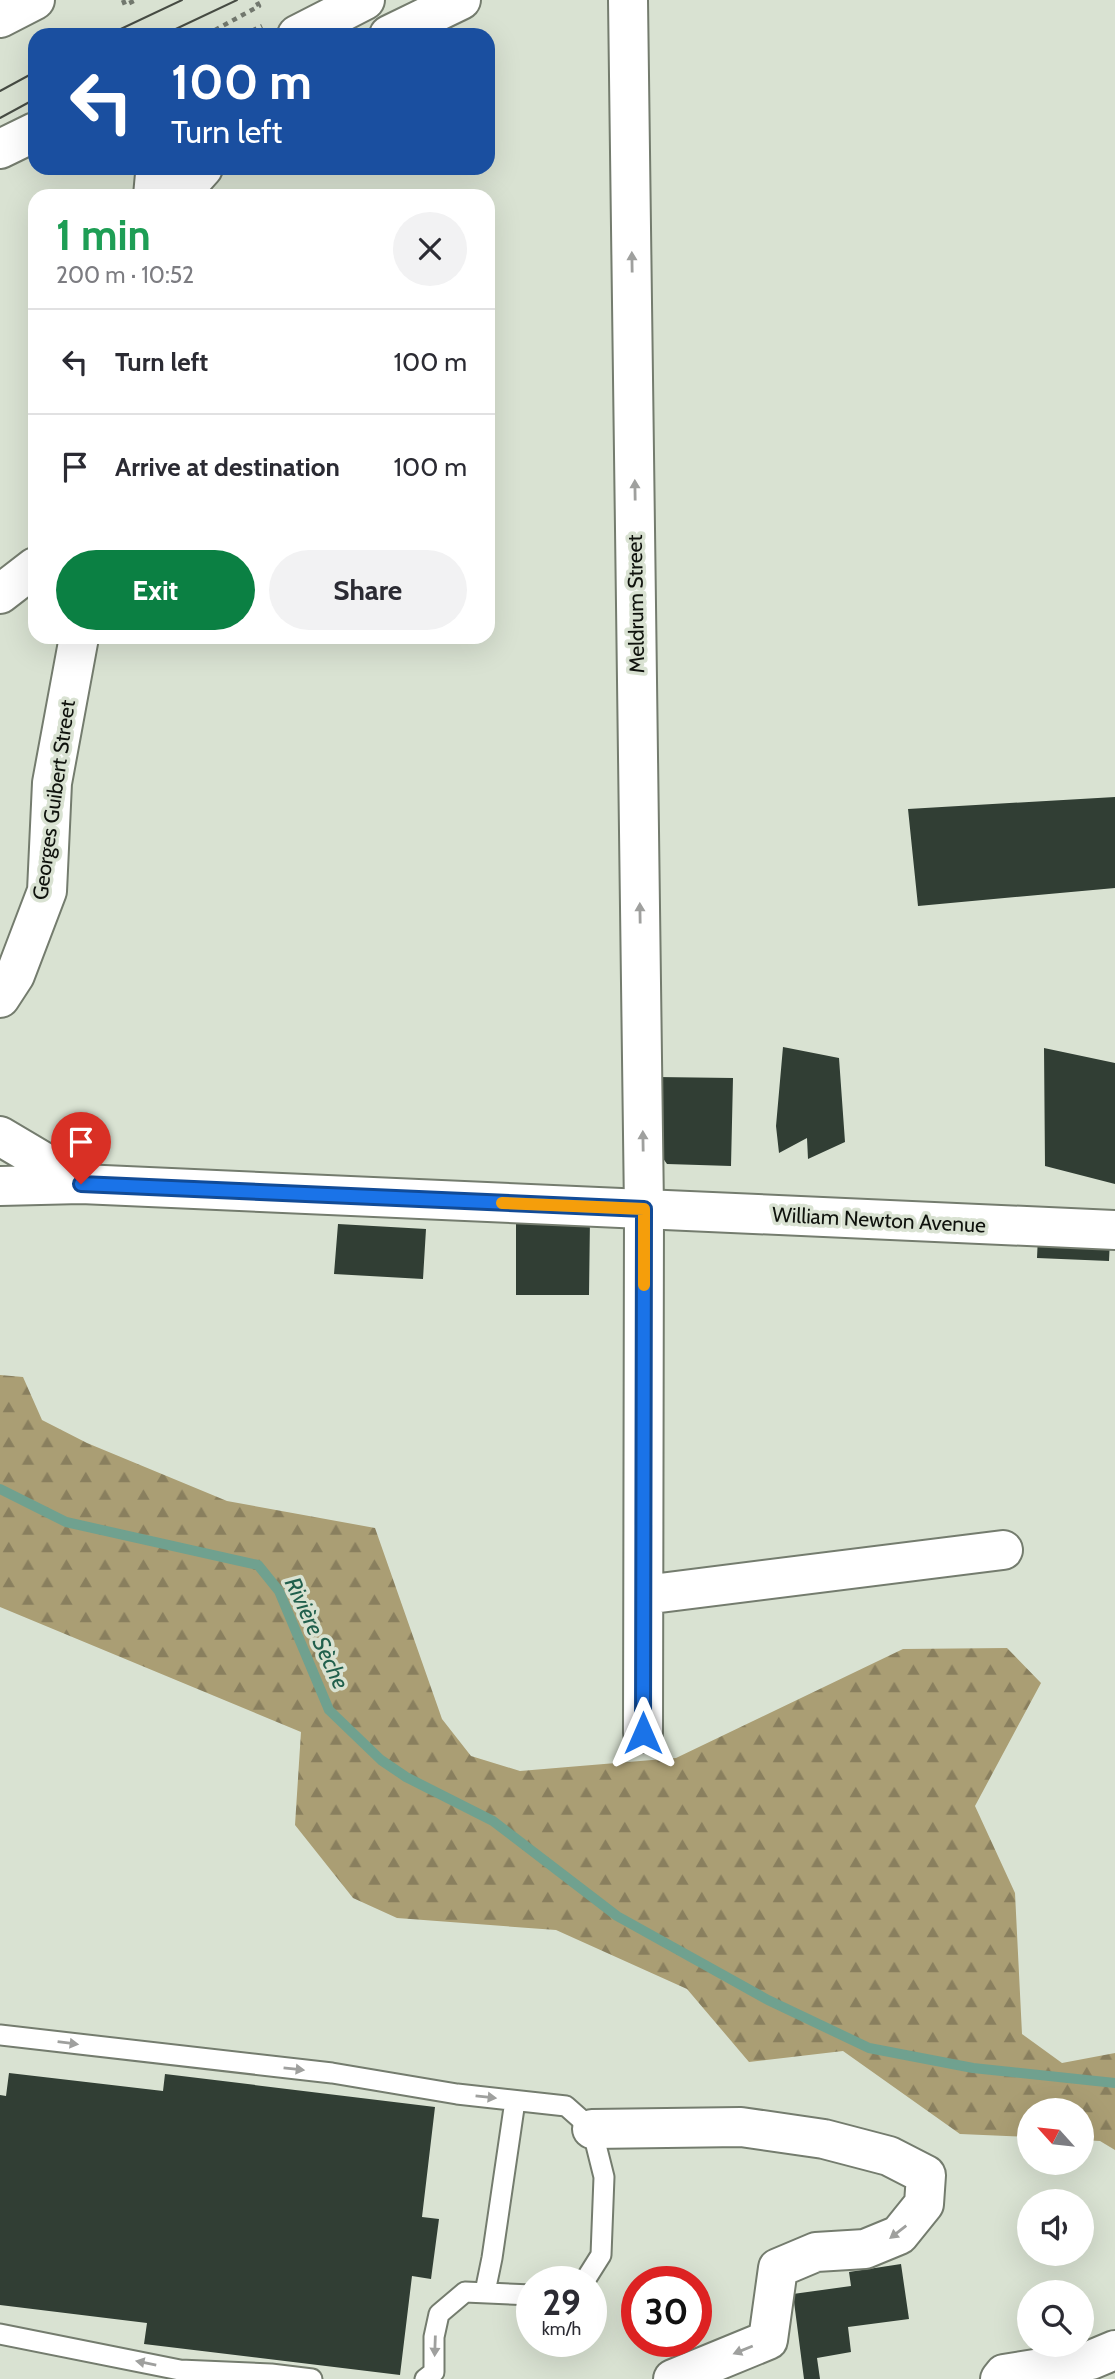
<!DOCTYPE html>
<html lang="en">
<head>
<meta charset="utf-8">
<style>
	body { margin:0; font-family:Cabin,sans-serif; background:#f2f2f3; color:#2b2b33; height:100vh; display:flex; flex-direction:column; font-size:26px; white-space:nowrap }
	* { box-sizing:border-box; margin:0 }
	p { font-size:23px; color:#7c7c81 }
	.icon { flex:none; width:38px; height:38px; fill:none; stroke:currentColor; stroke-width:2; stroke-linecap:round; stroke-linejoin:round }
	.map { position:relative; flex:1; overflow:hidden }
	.panel { position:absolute; left:28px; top:189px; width:467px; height:455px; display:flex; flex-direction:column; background:#fff; border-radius:21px; box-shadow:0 7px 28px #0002 }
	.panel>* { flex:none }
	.hud { position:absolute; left:28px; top:28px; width:467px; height:147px; border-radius:21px; box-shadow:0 7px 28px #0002; background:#1a4fa0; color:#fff; overflow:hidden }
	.needle { width:46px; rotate:297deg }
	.buttons { position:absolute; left:1017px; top:2098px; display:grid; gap:14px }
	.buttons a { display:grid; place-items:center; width:77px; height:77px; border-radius:50%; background:#fff; box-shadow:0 7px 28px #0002; font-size:35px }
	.speed { position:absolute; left:516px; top:2266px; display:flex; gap:14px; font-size:35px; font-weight:700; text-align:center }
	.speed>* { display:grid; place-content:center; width:91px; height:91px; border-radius:50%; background:#fff; box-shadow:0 7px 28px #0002; line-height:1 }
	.speed small { font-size:18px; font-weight:400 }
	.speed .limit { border:10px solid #d22; background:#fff; color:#111 }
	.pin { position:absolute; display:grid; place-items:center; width:60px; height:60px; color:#fff; margin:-72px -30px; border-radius:50% 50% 50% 0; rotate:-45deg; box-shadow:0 0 7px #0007 }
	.pin .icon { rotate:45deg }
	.me { position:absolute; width:77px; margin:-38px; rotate:0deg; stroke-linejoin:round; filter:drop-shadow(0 0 5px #0008) }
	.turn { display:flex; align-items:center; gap:24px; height:147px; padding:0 28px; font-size:32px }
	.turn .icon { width:91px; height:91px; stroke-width:2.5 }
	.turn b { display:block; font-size:49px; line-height:60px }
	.round { display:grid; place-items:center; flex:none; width:74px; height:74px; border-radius:37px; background:#f2f2f3 }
	.head { display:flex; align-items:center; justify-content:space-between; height:119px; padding:0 28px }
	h1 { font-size:42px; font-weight:700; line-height:52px; color:#1e9e55 }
	.primary-button { display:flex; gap:14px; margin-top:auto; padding:14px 28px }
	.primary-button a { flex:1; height:80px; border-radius:42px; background:#0b8043; color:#fff; font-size:28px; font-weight:700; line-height:80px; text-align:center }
	.primary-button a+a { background:#f2f2f3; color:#2b2b33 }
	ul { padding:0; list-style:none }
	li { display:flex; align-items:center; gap:21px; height:105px; padding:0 28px; border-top:2px solid #e1e1e2 }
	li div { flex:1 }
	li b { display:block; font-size:26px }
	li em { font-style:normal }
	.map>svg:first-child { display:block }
	.forest { fill:url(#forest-firs) }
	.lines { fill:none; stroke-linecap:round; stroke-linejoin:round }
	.stream { stroke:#70a18f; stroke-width:10 }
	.building { fill:#313e34 }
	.lane-casing { stroke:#747c6e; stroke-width:23 }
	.street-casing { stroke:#747c6e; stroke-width:42 }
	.secondary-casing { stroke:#747c6e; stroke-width:42 }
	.path { stroke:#72786e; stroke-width:4.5; stroke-dasharray:5 5; stroke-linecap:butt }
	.lane { stroke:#fff; stroke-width:19 }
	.street { stroke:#fff; stroke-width:38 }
	.secondary { stroke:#fff; stroke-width:38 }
	.tram { stroke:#464b43; stroke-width:2 }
	.oneway { fill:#9fa09e }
	.route-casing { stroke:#114b97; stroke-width:18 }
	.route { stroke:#1a73e8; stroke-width:12 }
	.slow { stroke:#f59e0b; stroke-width:12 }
	.labels { text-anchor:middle; stroke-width:7; stroke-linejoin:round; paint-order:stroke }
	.street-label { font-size:21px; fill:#0f120d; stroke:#d9e2d2 }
	.water-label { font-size:23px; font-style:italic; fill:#205f4c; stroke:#d9e2d2 }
</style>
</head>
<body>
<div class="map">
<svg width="1115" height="2379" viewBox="0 0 1115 2379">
	<defs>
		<pattern id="forest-firs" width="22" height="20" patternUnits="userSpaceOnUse" patternTransform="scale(1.75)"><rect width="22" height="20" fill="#aa9e74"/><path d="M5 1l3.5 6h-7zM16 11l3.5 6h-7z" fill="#897f5e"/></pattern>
	</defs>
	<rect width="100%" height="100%" fill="#d9e2d2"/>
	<!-- forest -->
	<path class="forest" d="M0,1375L23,1377L42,1420L87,1443L227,1501L375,1528L442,1719L471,1756L520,1771L676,1758L903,1649L1007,1648L1041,1683L975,1806L1015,1893L1022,2034L1062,2063L1115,2053V2150L1100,2141L1082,2140V2110H1029V2137L960,2134L843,2051L749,2062L687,1989L556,1930L397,1918L353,1898L295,1825L301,1732L0,1607Z"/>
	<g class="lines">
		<!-- stream -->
		<path class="stream" d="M0,1489L66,1522L258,1565L279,1591L329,1710L381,1760L406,1777L493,1821L617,1916L768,2000L869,2048L973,2068L1115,2083"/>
	</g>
	<!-- building -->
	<path class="building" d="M1115,797V888L918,906L908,809Z
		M783,1047L839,1058L845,1142L808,1159L807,1138L779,1153L776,1126Z
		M1044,1048L1115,1063V1184L1045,1166Z
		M657,1077L733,1078L731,1166L667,1164L655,1147Z
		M516,1217L590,1218L589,1295H516Z
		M338,1224L426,1229L423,1279L334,1274Z
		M1038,1236L1110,1239L1109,1261L1037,1258Z
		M9,2073L163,2091L165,2074L435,2107L422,2217L439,2219L431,2279L412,2276L400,2375L144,2344L147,2323L0,2305V2095L6,2096Z
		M901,2264L909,2319L848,2327L851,2352L817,2358L820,2379H804L793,2294L851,2286L849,2272Z"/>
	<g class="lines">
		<!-- lane casing -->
		<g class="lane-casing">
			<path id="lane" d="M0,2035L332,2073L457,2094L566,2106L592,2129L604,2177L601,2255L584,2282
				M485,2292L492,2258L515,2101
				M0,2334L180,2370L271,2374L312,2379
				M425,2379L434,2372V2337L439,2314L465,2292L532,2295"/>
		</g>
		<!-- street casing -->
		<g class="street-casing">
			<path id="street" d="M628,0L644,1209L643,1733
				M0,18L35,0
				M0,594L35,567
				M644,1595L1003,1550
				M592,2129L741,2127L824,2139L889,2156L926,2175L924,2204L899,2235L865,2249L816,2252L778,2268L768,2340L673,2379
				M1000,2379L1004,2374L1091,2360L1115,2350"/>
		</g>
		<!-- secondary casing -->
		<g class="secondary-casing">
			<path id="secondary" d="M297,35L365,0
				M389,35L461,0
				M0,149L35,132
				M153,196L155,174L158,168
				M178,196L203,168
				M0,998L15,975L47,891L52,783L79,637
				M0,1136L81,1184
				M0,1186L81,1184L1115,1230"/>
		</g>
		<!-- path -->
		<path class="path" d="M123,0L125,5L136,0
			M206,35L259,6L256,0
			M243,35L262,26"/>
		<!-- lane -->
		<use href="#lane" class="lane"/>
		<!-- street -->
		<use href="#street" class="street"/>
		<!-- secondary -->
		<use href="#secondary" class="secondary"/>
		<!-- tram -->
		<path class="tram" d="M108,35L182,0
			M163,35L237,0
			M0,91L35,72
			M0,118L35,99"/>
	</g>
	<!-- one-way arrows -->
	<defs><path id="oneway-solid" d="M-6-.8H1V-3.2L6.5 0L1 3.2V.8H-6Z" transform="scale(1.75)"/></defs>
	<g class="oneway">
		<use href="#oneway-solid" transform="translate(632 262) rotate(-91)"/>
		<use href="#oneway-solid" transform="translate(635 490) rotate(-91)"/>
		<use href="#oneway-solid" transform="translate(640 913) rotate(-91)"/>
		<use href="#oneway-solid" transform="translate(643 1141) rotate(-91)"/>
		<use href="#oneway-solid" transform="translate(68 2043) rotate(7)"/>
		<use href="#oneway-solid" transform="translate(294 2069) rotate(6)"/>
		<use href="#oneway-solid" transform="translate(486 2097) rotate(6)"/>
		<use href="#oneway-solid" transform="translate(898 2232) rotate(142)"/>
		<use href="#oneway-solid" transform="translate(435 2346) rotate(92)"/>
		<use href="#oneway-solid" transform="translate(743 2350) rotate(158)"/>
		<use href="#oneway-solid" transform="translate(146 2363) rotate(-168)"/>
	</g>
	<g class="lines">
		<!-- route casing -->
		<g class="route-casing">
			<path id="route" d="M81,1184L644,1209L643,1733"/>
		</g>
		<!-- route -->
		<use href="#route" class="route"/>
		<!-- slow -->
		<path class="slow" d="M502,1203L644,1209V1285"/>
	</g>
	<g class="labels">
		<!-- street labels -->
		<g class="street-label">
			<text transform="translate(636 604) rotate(-91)" y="7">Meldrum Street</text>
			<text transform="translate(54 800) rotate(-82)" y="7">Georges Guibert Street</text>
			<text transform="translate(879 1220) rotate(3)" y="7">William Newton Avenue</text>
		</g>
		<!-- water labels -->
		<g class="water-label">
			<text transform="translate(317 1633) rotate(65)" y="8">Rivière Sèche</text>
		</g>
	</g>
</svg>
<div class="buttons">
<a><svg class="needle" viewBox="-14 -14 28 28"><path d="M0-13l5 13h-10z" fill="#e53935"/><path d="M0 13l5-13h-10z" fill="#7c7c81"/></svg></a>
<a><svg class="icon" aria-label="sound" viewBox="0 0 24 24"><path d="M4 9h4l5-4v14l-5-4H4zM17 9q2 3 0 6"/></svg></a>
<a><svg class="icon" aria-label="search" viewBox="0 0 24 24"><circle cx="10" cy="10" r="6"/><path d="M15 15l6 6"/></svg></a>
</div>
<div class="speed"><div>29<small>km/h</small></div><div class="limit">30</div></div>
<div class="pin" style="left:81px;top:1184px;background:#d93025"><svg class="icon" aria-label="arrive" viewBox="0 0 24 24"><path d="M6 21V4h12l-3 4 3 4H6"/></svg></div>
<svg class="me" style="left:643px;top:1733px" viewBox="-20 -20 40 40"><path d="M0-17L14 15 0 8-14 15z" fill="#1a73e8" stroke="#fff" stroke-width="4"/></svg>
<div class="hud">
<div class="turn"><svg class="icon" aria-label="left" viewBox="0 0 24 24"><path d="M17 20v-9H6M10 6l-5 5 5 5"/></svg><div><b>100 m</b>Turn left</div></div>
</div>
<section class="panel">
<div class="head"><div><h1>1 min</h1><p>200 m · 10:52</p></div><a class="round"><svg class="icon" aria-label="close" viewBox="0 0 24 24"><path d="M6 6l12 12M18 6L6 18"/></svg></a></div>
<ul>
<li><svg class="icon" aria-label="left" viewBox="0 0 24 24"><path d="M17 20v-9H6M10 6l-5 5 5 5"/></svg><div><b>Turn left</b></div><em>100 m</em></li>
<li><svg class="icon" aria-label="arrive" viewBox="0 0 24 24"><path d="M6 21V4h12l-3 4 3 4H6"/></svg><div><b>Arrive at destination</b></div><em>100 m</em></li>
</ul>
<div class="primary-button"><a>Exit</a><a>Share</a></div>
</section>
</div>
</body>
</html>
